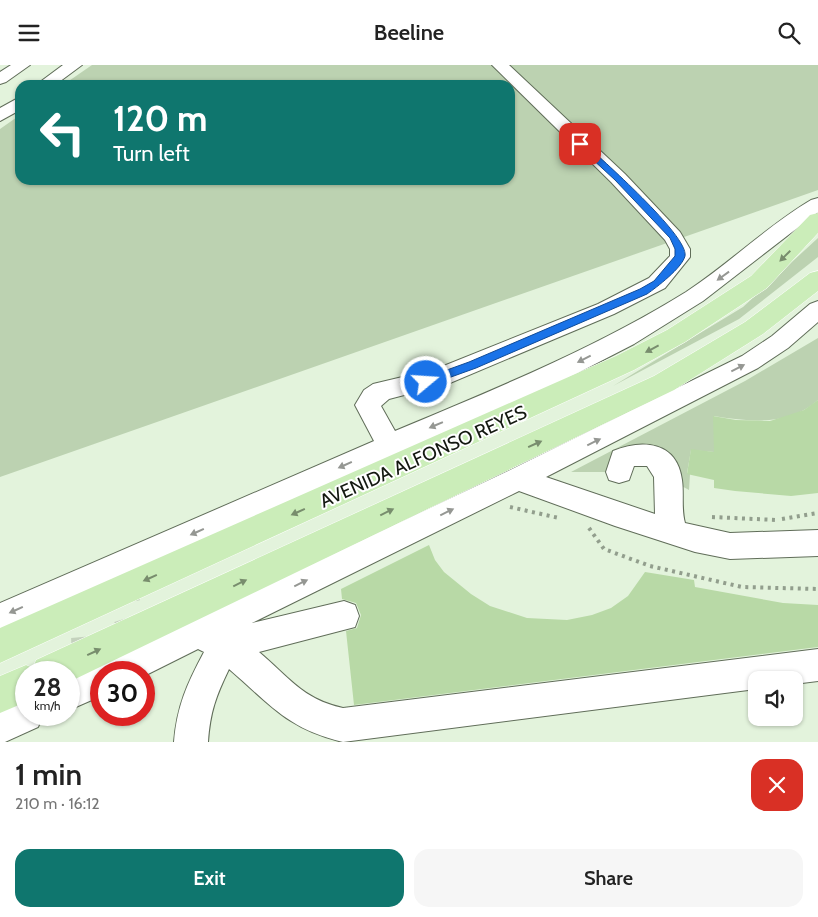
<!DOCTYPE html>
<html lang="en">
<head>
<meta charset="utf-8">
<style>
	body { margin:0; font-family:Cabin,sans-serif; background:#f6f6f6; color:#222; height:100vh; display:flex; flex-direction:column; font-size:19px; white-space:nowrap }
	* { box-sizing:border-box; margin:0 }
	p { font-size:16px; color:#767676 }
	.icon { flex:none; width:28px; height:28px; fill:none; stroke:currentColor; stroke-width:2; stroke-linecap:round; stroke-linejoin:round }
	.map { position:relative; height:677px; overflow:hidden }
	.details { display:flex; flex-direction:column; background:#fff; flex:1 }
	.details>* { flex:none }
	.banner { position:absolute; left:15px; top:15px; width:500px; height:105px; border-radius:15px; box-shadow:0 1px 4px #0004; background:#0f766e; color:#fff; overflow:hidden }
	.controls { position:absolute; left:748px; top:606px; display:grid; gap:10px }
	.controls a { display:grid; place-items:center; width:55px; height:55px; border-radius:10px; background:#fff; box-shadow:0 1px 4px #0004; font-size:25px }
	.speed { position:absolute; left:15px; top:596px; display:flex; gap:10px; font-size:25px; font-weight:700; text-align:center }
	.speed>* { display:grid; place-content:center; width:65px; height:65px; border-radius:50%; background:#fff; box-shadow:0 1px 4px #0004; line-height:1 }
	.speed small { font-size:12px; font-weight:400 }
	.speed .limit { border:8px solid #d22; background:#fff; color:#111 }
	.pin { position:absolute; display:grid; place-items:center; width:42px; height:42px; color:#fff; margin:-21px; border-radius:10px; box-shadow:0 2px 8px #0006 }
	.me { position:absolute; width:55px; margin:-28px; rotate:72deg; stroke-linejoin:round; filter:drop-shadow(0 0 4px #0008) }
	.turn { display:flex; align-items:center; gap:18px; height:105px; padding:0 15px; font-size:22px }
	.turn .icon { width:65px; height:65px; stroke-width:2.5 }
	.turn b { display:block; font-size:35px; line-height:42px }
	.round { display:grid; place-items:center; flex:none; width:52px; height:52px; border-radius:15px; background:#f6f6f6 }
	.overview { display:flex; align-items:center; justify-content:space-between; height:85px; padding:0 15px }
	h1 { font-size:30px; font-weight:600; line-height:38px }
	.action { display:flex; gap:10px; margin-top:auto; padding:10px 15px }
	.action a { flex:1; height:58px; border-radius:15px; background:#0f766e; color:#fff; font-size:20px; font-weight:600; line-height:58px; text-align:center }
	.action a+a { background:#f6f6f6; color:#222 }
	header { display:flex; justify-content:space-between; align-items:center; height:65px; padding:0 15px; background:#fff; font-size:22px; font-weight:600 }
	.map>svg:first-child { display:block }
	.green { fill:#bcd2b1 }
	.building { fill:#b8d9a6 }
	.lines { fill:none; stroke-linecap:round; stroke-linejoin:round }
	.minor-tunnel { stroke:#c4d2bd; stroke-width:30; stroke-dasharray:30 15; stroke-linecap:butt }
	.minor-casing { stroke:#606d59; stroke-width:2 }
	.major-casing { stroke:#fff; stroke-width:1 }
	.path { stroke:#929e8d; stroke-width:4; stroke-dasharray:3 4.5; stroke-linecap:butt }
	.minor { fill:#fff; fill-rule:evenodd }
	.major { fill:#cbedb9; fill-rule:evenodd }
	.oneway { fill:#788d6d }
	.oneway2 { fill:#959793 }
	.route { fill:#1a73e8; stroke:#114b97 }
	.labels { text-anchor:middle; stroke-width:4; stroke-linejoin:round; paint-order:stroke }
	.street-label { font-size:19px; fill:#131810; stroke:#fff }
</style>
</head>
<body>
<header><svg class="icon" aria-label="menu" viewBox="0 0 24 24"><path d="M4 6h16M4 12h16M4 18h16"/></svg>Beeline<svg class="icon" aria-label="search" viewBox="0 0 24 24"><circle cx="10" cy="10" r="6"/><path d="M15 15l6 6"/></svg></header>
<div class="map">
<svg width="818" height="677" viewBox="0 0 818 677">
	<rect width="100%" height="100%" fill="#e3f3dc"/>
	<!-- green -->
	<path class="green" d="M92,0H818V125L0,412V64L20,50V115H510V20H63Z
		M818,173V192L739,254L613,321L743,242Z
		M818,273V335C789,361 749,357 714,351V387L691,385L687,408L690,409L689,425L678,419L654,386L612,407H571L745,316Z"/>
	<!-- building -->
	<path class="building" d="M818,335V428L791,431L735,426L714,423V415L687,409L691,384L714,387L713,351L736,355L770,356L804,345Z
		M429,480L435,495L444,507L471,529L490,541L527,553L567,555L592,550L611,543L628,531L645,507L694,515L695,522L783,538L818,540V582L354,640L346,566L357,563L361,550L356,538L342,534L341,524Z"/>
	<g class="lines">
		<!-- minor-tunnel -->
		<path class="minor-tunnel" d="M123,508C122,536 128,559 143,583
			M67,532C88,551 90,580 82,606"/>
		<!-- minor casing -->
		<g class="minor-casing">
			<path id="minor" d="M11,0H30L6,17L0,19V7Z
				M63,0H82L55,20H36Z
				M492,0H509L625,109L680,167L690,184V192L665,223L614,249L450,318L389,334L381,341L395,366C495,324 594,284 686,227C729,199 767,161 811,135L818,133V147L703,236L634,279L564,315L0,568V538L374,376L355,340L364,325L373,319L436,304L598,239L649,213L670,191V184L665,175L611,117Z
				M20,32V45L0,56V43Z
				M818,236V257L788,283L758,303L546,412L655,449L654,412L647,401H634L629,415L619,418L609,415L606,407L613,386C642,374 677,376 682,415C684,430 681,443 685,458L730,468L818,465V491L730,494L695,487L615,461L519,426L252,558L344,536L355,540L359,551L355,562L259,587C289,612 302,634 343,643L818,584V616L794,619V615H756V624L343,677C287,664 270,639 229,604C216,631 210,647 208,677H174C177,641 187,619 204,587L198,584L144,611V608H101V631L69,645V612L103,598L508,406L742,291L772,271L810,239Z
				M26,633V650H43L38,662L5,677H0V644Z"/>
		</g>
		<!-- major casing -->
		<g class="major-casing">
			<path id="major" d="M818,148V168L767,223L685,277L634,305L0,598V563L616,291L667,265L751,211L810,150Z
				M818,206V226L763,269L674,325L69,617V608H26V637L0,648V611L26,600L33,603L36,595L654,311L745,257L810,208Z"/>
		</g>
		<!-- path -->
		<path class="path" d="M510,442L559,453
			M712,452L776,455
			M782,454L818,448
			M589,463L604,484L650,501L742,522L818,524"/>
		<!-- minor -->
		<use href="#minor" class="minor"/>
		<!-- major -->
		<use href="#major" class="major"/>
	</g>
	<!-- one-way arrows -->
	<defs><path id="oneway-solid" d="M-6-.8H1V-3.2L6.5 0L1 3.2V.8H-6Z" transform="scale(1.25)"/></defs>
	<g class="oneway">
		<use href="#oneway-solid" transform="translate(785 191) rotate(135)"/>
		<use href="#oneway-solid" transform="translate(652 284) rotate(152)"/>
		<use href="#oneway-solid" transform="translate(535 379) rotate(-24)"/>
		<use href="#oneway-solid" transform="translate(298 447) rotate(156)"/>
		<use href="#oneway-solid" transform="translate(387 447) rotate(-26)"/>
		<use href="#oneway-solid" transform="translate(150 513) rotate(156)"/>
		<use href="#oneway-solid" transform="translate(240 518) rotate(-26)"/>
		<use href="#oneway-solid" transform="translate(94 587) rotate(-25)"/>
	</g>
	<g class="oneway2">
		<use href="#oneway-solid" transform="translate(723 211) rotate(144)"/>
		<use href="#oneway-solid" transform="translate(584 294) rotate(153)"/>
		<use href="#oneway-solid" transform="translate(738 303) rotate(-27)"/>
		<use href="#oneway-solid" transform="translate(436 360) rotate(157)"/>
		<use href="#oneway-solid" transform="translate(594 377) rotate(-26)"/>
		<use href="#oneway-solid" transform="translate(345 400) rotate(156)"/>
		<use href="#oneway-solid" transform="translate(447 447) rotate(-26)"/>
		<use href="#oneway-solid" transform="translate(197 467) rotate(156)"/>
		<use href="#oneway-solid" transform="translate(301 518) rotate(-26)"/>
		<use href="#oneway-solid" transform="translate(16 545) rotate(156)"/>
	</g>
	<!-- route -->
	<path class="route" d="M577,77H583C600,93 689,171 685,191C682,203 657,222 647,229L476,303L426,321L422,320V314L469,297L640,224L654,216L675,191V184L670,173L615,115L577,80Z"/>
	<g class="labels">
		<!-- street labels -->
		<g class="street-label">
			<text transform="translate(423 391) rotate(-24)" y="7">AVENIDA ALFONSO REYES</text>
		</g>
	</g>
</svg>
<div class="controls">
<a><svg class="icon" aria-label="sound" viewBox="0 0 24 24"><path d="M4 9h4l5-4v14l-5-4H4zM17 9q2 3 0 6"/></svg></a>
</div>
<div class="speed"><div>28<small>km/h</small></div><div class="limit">30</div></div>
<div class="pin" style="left:580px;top:79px;background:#d93025"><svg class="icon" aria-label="arrive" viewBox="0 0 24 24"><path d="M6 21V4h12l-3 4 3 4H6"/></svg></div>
<svg class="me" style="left:426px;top:317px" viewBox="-20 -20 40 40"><circle r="17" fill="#1a73e8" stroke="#fff" stroke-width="3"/><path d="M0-11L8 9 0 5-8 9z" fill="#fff"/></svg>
<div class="banner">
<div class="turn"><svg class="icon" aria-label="left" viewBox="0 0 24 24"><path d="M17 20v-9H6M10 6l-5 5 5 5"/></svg><div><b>120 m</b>Turn left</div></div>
</div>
</div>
<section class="details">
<div class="overview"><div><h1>1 min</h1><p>210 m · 16:12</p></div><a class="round" style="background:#d93025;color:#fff"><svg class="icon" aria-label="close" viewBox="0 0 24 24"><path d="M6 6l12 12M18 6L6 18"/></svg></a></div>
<div class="action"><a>Exit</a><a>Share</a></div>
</section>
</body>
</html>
